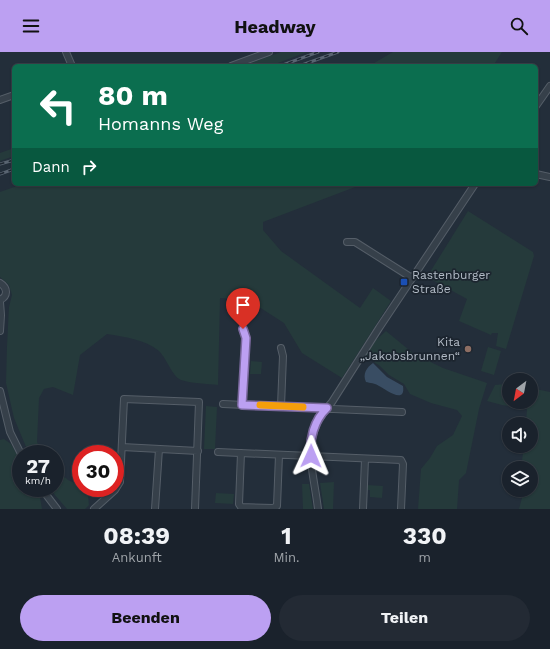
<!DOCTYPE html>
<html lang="de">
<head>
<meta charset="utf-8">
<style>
	body { margin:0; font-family:"Work Sans",sans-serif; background:#232a34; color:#f1f3f6; height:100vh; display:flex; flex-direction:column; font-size:15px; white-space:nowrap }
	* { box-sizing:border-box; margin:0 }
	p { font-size:13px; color:#9fa4a9 }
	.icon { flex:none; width:22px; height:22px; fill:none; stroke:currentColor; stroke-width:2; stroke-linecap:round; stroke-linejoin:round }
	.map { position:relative; height:457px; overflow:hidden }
	.details { display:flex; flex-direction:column; background:#1a222c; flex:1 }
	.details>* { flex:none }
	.guide { position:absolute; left:12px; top:12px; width:526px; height:122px; border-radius:6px; box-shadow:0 1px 3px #0004,0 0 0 1px #383f48; background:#0b6e4f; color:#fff; overflow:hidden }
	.needle { width:26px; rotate:212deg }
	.fabs { position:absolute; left:502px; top:321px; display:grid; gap:8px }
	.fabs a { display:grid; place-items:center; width:36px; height:36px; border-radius:50%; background:#1a222c; box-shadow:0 1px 3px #0004,0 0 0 1px #383f48; font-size:20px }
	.speed { position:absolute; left:12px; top:393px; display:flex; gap:8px; font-size:20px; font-weight:700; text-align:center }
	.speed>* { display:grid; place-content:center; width:52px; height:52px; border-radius:50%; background:#1a222c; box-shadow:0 1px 3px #0004,0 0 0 1px #383f48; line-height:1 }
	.speed small { font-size:10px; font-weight:400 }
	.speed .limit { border:6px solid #d22; background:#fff; color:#111 }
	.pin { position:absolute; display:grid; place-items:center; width:34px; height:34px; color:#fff; margin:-41px -17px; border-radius:50% 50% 50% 0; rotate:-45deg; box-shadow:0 0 4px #0007 }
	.pin .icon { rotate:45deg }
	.me { position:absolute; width:44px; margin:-22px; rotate:1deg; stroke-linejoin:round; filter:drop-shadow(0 0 3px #0008) }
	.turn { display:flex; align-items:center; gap:14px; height:84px; padding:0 20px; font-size:18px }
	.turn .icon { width:52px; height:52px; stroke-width:2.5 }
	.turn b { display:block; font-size:28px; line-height:34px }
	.then { display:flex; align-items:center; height:38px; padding:0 20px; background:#0003; gap:8px; font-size:15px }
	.eta { display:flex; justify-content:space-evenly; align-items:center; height:68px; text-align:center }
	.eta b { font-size:24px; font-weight:700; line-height:28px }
	.primary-button { display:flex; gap:8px; margin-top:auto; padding:8px 20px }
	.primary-button a { flex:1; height:46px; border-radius:24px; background:#bca0f2; color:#111; font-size:16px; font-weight:700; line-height:46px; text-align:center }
	.primary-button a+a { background:#232a34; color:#f1f3f6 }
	header { display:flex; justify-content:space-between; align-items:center; height:52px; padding:0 20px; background:#bca0f2; color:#111; font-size:18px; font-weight:700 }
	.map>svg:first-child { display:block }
	.green { fill:#253a3b }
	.water { fill:#394d63 }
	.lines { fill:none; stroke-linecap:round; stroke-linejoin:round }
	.minor-casing { stroke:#555e68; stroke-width:8 }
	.minor { stroke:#36404a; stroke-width:6 }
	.rail-casing { stroke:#596471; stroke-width:3 }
	.rail { stroke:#1c252f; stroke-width:1.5; stroke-dasharray:4.5; stroke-linecap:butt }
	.route-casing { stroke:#7a689d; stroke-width:10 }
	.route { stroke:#bca0f2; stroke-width:7 }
	.slow { stroke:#f59e0b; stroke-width:7 }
	.transit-dot { fill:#1a4fb4; stroke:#1c252f; stroke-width:1.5 }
	.education-dot { fill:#8d6e63; stroke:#1c252f; stroke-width:1.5 }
	.labels { text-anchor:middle; stroke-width:3.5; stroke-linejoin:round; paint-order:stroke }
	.poi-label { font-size:12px; fill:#b2bbc6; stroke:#1c252f; text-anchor:start }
</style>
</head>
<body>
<header><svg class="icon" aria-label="menu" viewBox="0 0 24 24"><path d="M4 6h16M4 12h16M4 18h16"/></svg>Headway<svg class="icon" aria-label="search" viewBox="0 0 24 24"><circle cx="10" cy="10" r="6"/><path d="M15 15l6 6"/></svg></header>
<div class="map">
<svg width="550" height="457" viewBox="0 0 550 457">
	<rect width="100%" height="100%" fill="#232e3a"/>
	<!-- green -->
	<path class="green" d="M281,0H307L270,14H242Z
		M393,0H502L493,14H369Z
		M14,96V104L0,109V101Z
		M23,132H363L263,170V178L281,199L360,256L373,236L391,249L342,326L302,301L284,271L248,248L220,246L218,333C208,332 190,331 181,328C172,324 167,307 159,299C145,287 124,285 107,282L80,303L73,343L53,335L44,337L39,346L37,390L43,402H29L14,366L6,331L7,294L9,255L12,243L9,233L0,225V140Z
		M468,159L533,200L534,204L506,297L496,294L498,281H492L491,283L459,269L467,247L427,225Z
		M386,279L414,302L443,316L487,331L479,357L466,421L459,428L457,457H418L421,417L430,406L437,394L453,383L462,364L457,358L431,351L410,342L404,332L389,323L380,314L365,304L376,288Z
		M488,295L501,299L494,323L481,319Z
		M251,309L262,310L261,322H250Z
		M506,332L509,333V350H531V336L550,340V457H519L523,442L518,440V438H531V416H521L524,394H531V372H526L527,357L502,353L487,349L495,333Z
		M206,354L217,355L215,397H204Z
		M4,387L11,392L21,410V436H35L40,445L42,457H0V388Z
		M55,417L68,428L81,434V436H85L88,444L89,453L85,457H67L49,436H55Z
		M334,430L333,457H324L320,431Z
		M302,432H309L313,457H303Z
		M367,433L383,434L382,446L370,445V438H366Z
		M216,441L234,442L233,452L215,451Z"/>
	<!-- water -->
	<path class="water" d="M373,311L387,325L403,334C406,354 384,336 379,334C375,331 370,331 366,330C362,322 367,315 373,311Z"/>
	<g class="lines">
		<!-- minor casing -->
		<g class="minor-casing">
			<path id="minor" d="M66,0L72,14
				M231,14L269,0
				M0,48L14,43
				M536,54L550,34
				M536,122L550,125
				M347,190H355L412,226
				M0,231C8,236 8,244 0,248
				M0,250L1,263L0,279
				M0,339L10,380L21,402
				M223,352L402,360
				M242,353L246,286L243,277
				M281,354L283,304L281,296
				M122,395L198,399
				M218,400L401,408L403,412L401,457
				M241,401L239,452L241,455L273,456L277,454L279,403
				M41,436L57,457
				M94,457L115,438L120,430L124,347L199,350L195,457
				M155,457L159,397
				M318,457C313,414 299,386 332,350L379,276L475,132
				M363,457L365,407"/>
		</g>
		<!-- minor -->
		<use href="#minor" class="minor"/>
		<!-- rail casing -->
		<g class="rail-casing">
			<path id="rail" d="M280,14L318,0
				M299,14L338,0
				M0,112L14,108
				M0,122L14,117"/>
		</g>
		<!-- rail -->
		<use href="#rail" class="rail"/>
	</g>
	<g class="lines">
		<!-- route casing -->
		<g class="route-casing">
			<path id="route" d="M243,277L246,286L242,353L327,356C314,368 309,388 311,404"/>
		</g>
		<!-- route -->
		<use href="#route" class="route"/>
		<!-- slow -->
		<path class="slow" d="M260,353L303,355"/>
	</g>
	<!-- markers -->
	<rect class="transit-dot" x="400" y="226" width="8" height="8" rx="2"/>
	<circle class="education-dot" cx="468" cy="297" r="4"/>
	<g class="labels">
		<!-- poi labels -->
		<g class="poi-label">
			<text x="412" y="227">Rastenburger<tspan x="412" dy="14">Straße</tspan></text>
			<text x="460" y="294" text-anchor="end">Kita<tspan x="460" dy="14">„Jakobsbrunnen“</tspan></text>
		</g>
	</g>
</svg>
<div class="fabs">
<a><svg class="needle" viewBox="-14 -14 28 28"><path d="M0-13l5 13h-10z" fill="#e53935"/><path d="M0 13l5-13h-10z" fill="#9fa4a9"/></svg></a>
<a><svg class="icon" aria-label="sound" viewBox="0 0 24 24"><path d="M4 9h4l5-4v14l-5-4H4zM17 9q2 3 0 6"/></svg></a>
<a><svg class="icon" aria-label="layers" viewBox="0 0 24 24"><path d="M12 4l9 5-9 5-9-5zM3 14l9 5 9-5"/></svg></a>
</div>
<div class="speed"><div>27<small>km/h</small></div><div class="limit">30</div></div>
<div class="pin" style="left:243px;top:277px;background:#d93025"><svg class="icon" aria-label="arrive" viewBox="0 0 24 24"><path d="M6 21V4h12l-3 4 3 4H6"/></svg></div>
<svg class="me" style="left:311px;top:404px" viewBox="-20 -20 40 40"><path d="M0-17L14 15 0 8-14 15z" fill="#bca0f2" stroke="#fff" stroke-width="4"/></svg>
<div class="guide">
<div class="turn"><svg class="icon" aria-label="left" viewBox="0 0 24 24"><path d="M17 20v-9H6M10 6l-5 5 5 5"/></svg><div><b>80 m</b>Homanns Weg</div></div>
<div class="then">Dann<svg class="icon" aria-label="right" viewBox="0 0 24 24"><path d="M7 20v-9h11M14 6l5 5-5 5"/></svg></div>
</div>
</div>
<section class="details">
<div class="eta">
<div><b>08:39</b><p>Ankunft</p></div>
<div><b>1</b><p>Min.</p></div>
<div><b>330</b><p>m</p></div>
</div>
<div class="primary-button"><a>Beenden</a><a>Teilen</a></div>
</section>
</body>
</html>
